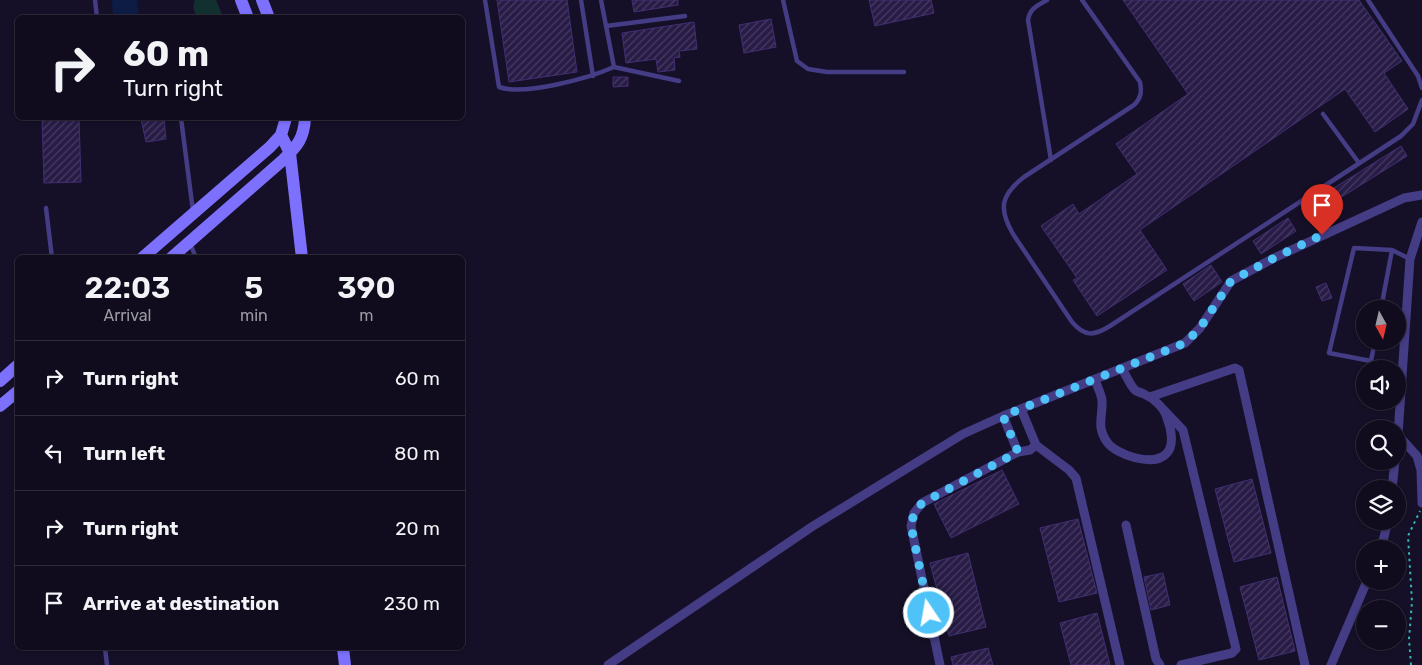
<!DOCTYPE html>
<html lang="en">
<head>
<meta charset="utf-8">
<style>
	body { margin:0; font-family:Rubik,sans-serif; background:#1e1a2a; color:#f1f3f6; height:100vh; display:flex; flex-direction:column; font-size:19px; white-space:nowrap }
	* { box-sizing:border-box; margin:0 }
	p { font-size:16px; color:#9c9ba4 }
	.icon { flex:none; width:28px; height:28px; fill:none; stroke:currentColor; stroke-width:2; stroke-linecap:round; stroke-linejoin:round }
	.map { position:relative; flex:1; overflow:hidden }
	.side { position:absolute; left:15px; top:255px; width:450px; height:395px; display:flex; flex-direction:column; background:#100c1d; border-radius:8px; box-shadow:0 1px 4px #0004,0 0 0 1px #302c3b }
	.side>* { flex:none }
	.top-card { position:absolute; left:15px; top:15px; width:450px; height:105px; border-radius:8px; box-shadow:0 1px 4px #0004,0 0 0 1px #302c3b; background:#100c1d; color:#f1f3f6; overflow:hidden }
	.needle { width:32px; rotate:172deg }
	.tools { position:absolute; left:1356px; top:300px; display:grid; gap:10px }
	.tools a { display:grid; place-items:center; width:50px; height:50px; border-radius:50%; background:#100c1d; box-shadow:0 1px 4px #0004,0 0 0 1px #302c3b; font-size:25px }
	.pin { position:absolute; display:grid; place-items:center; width:42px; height:42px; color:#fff; margin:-51px -21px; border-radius:50% 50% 50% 0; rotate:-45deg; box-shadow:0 0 5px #0007 }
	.pin .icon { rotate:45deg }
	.me { position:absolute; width:55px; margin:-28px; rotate:348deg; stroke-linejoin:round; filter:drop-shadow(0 0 4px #0008) }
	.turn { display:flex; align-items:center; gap:18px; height:105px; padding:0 25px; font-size:22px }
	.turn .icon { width:65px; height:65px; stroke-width:2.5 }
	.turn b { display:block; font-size:35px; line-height:42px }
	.eta { display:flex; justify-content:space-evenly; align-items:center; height:85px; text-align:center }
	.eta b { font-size:30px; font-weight:600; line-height:35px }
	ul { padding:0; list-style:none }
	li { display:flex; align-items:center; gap:15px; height:75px; padding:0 25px; border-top:1px solid #302c3b }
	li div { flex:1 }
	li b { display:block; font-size:19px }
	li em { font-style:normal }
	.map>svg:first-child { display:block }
	.grass { fill:#133030 }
	.water { fill:#0c1c44 }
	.building { fill:url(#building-hatch); stroke:#412f73 }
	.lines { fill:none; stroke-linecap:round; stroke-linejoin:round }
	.path { stroke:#32b6b6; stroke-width:2; stroke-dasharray:2.5 4; stroke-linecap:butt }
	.lane { stroke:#443c84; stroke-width:4.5 }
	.street { stroke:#443c84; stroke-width:9 }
	.secondary { stroke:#7c70fc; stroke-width:12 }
	.route { stroke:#4fc3f7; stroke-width:9; stroke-dasharray:0 16.2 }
</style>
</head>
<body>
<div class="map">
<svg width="1422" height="665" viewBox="0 0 1422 665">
	<defs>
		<pattern id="building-hatch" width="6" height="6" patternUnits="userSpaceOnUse" patternTransform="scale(1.25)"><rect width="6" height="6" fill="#281c47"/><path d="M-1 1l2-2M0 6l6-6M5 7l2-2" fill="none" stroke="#473c63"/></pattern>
	</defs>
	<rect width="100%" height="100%" fill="#151027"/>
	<!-- grass -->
	<path class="grass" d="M195,0H216L223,17H197C194,11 192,6 195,0Z"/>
	<!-- water -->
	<path class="water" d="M112,0H137L139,17H113Z"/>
	<!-- building -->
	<path class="building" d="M497,0H567L577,72L509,82Z
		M632,0H678V5L634,12Z
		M869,0H931L934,13L875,26Z
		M1123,0H1359L1402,61L1384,73L1408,109L1375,132L1345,89L1140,230L1167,270L1097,316L1073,280L1077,278L1041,226L1073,204L1079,214L1137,174L1116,144L1188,94Z
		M771,19L776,47L744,53L739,25Z
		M694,22L697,49L679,51L680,57L674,58L675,70L658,72L656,59L626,63L622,33Z
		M613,77H628V86L613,87Z
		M42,118H79L81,182L44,183Z
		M141,119H164L166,139L146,142Z
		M1401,146L1407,156L1340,198L1334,188Z
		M1288,218L1296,231L1261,254L1253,241Z
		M1211,265L1222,282L1194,301L1183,284Z
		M1326,283L1332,298L1322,301L1316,287Z
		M1002,470L1019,504L951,538L934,504Z
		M1252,479L1271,553L1234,562L1215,489Z
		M1078,519L1097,593L1059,602L1040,528Z
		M968,553L986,627L949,636L930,563Z
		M1163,573L1170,605L1151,610L1144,577Z
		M1277,577L1295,651L1259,660L1240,587Z
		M1097,613L1110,665H1071L1060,623Z
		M988,648L993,665H953L951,657Z"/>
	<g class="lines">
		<!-- path -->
		<path class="path" d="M1411,665L1409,639L1412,602L1408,536L1420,511"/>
		<!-- lane -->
		<path class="lane" d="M95,0L97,18
			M485,0L499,87C525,96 589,78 614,67
			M581,0L593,76
			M601,0L614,67L679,81
			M783,0L797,61L808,69L827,72H904
			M1047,0C1037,6 1030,8 1028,20L1051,160
			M1082,0L1140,82C1142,92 1141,98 1134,105L1024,177C1001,195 998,208 1013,234L1072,322C1085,337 1094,336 1110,326L1401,136L1413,124L1422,100
			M1368,0L1418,76L1422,88
			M606,26L685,16
			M1323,114L1359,163
			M181,118L193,211
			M46,208L52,258
			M190,243L196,258
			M1381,309L1392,250
			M1375,341L1371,361L1329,353L1354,248L1392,250L1410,259
			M105,648L107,665"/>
		<!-- street -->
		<path class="street" d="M1095,380C1097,386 1102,395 1102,401C1103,417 1096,426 1107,442C1116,455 1153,467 1166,454C1175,446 1171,428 1167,418C1164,407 1153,398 1144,394C1140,392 1136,392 1134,389C1129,383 1126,375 1122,369
			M1150,397L1235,368L1239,370L1305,665
			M1162,408L1183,430L1236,649L1232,653L1181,665
			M1021,409L1036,445
			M1003,416L1018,452
			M1398,435L1410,259L1422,222
			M1398,435L1417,456L1421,470L1422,503
			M1392,489L1395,461
			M1126,525L1156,659L1160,665
			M1381,549L1388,521
			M608,665L813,526L963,434L1003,416L1185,343L1200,328L1231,281L1274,258L1404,198L1422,195
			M940,665L911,526L914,513L922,503L1018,452L1030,450L1036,445L1069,470L1076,478L1120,665
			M1331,665L1367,581"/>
		<!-- secondary -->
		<path class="secondary" d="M241,0L248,18
			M262,0L269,18
			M281,135L290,153L302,258
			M142,258L270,147L281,135L286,118
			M171,258L283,160C297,146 304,139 305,118
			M0,381L18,365
			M0,406L18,391
			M343,648L345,665"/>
	</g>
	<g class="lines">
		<!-- route -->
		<path class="route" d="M929,613L911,526L914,513L922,503L1018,452L1003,416L1185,343L1200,328L1231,281L1274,258L1322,235"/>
	</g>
</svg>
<div class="tools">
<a><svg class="needle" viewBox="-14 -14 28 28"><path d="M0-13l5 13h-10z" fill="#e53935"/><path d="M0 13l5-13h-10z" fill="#9c9ba4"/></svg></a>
<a><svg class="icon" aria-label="sound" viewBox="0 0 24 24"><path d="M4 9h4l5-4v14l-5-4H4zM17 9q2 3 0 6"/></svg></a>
<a><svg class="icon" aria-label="search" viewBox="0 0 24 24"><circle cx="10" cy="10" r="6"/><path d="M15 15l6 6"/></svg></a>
<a><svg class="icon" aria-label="layers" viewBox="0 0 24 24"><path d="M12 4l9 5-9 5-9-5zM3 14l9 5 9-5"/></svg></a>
<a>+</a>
<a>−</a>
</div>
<div class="pin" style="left:1322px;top:235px;background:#d93025"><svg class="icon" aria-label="arrive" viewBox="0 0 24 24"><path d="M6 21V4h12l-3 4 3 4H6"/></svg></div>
<svg class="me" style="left:929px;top:613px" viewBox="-20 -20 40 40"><circle r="17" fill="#4fc3f7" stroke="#fff" stroke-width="3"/><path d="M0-11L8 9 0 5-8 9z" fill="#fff"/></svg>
<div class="top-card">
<div class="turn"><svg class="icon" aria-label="right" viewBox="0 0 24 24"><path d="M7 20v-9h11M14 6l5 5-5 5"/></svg><div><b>60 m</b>Turn right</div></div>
</div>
<section class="side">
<div class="eta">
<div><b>22:03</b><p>Arrival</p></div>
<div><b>5</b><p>min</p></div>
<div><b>390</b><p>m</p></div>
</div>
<ul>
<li><svg class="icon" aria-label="right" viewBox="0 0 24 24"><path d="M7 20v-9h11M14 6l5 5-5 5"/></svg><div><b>Turn right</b></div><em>60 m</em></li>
<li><svg class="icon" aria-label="left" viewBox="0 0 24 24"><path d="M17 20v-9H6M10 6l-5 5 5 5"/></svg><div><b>Turn left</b></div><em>80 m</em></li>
<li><svg class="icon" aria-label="right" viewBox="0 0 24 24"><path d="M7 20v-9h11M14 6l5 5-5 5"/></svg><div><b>Turn right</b></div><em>20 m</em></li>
<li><svg class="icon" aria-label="arrive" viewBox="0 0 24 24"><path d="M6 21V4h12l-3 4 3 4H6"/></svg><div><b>Arrive at destination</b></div><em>230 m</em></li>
</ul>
</section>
</div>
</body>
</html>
